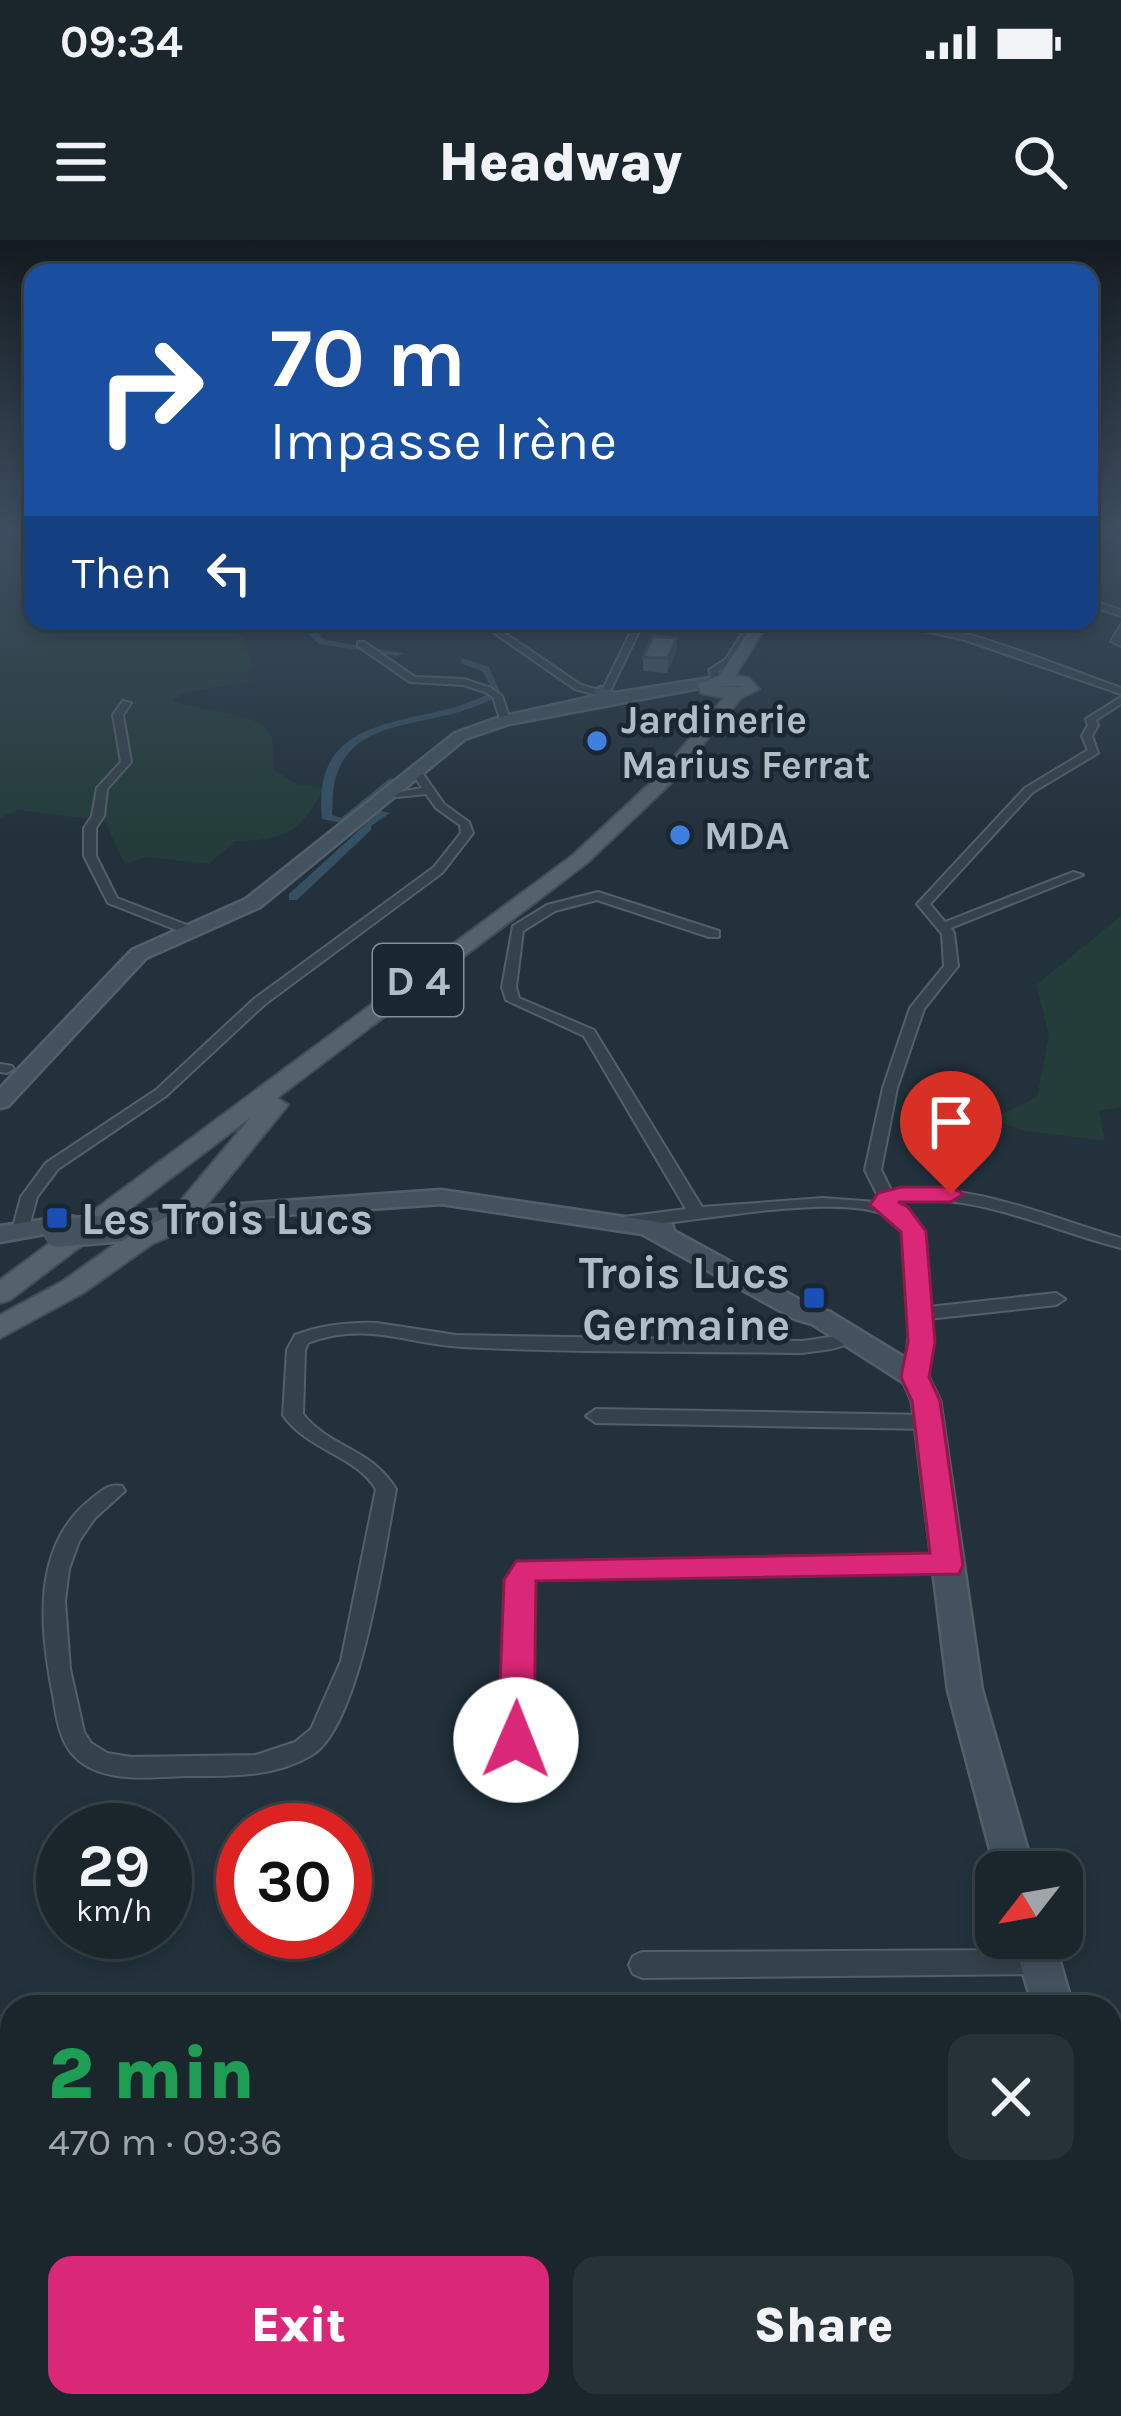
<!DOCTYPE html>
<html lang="en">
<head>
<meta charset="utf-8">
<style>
	body { margin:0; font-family:Karla,sans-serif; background:#273138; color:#f1f3f6; height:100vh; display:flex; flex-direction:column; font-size:45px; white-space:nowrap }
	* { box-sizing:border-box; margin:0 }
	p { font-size:39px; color:#9fa5a9 }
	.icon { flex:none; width:66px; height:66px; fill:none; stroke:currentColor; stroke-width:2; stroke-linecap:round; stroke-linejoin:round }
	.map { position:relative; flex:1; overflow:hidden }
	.drawer { position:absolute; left:0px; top:1755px; width:1122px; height:423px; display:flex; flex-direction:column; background:#1a252c; border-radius:36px 36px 0 0; box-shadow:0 6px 18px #0003,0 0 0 3px #384248 }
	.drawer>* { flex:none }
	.banner { position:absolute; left:24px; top:24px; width:1074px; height:366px; border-radius:24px; box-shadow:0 6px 18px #0003,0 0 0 3px #384248; background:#1a4fa0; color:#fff; overflow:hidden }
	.needle { width:78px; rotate:239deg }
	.buttons { position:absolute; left:975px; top:1611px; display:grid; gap:24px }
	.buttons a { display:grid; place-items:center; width:108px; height:108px; border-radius:24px; background:#1a252c; box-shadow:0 6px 18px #0003,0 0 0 3px #384248; font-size:60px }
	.speed { position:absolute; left:36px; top:1563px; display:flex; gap:24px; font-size:60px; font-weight:700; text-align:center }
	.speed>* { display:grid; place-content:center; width:156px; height:156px; border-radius:50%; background:#1a252c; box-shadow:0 6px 18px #0003,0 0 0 3px #384248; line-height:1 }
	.speed small { font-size:30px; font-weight:400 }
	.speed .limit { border:18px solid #d22; background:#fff; color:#111 }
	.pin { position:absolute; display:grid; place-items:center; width:102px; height:102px; color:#fff; margin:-123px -51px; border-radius:50% 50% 50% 0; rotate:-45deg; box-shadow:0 0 12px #0007 }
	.pin .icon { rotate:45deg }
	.me { position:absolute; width:132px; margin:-66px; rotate:1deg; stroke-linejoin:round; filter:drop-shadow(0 0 9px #0008) }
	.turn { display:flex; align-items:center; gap:42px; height:252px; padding:0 48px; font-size:54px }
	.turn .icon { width:156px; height:156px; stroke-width:2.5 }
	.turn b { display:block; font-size:84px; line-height:102px }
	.then { display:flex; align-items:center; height:114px; padding:0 48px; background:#0003; gap:24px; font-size:45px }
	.round { display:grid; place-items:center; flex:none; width:126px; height:126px; border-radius:24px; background:#273138 }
	.overview { display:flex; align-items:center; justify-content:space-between; height:204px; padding:0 48px }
	h1 { font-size:72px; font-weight:800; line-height:90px; color:#1e9e55 }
	.button { display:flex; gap:24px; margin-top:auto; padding:24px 48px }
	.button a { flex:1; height:138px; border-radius:24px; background:#db2777; color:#fff; font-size:48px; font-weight:800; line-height:138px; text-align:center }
	.button a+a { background:#273138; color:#f1f3f6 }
	.status { display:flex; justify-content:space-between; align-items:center; height:84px; padding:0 60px; background:#1a252c; direction:ltr }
	.status svg { height:33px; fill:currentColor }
	header { display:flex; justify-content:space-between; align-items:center; height:156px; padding:0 48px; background:#1a252c; font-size:54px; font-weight:800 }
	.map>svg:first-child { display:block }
	.green { fill:#243c3a }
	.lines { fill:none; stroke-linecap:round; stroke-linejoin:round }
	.canal { fill:#355062; fill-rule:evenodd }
	.street-casing { stroke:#536069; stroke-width:4 }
	.secondary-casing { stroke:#536069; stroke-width:5 }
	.primary-casing { stroke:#424e57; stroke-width:4 }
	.street { fill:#35424b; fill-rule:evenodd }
	.secondary { fill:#43525e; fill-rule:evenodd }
	.primary { fill:#53626b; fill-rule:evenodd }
	.secondary-bridge-casing { stroke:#536069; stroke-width:32; stroke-linecap:butt }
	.secondary-bridge { stroke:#43525e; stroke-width:27 }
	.wall { fill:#42515a }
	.shaded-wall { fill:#36424a }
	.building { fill:#4d5e69; stroke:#36424a; stroke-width:3 }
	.route { fill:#db2777; stroke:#8e194d; stroke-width:3 }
	.shop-dot { fill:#3f7fe0; stroke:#1b2730; stroke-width:4.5 }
	.transit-dot { fill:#1a4fb4; stroke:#1b2730; stroke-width:4.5 }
	.labels { text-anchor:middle; stroke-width:9; stroke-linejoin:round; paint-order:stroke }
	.far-poi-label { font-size:39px; font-weight:bold; fill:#b0bdc7; stroke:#1b2730; text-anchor:start }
	.shield { fill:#1b2730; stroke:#83909a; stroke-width:3 }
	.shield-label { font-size:42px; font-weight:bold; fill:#b0bdc7 }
	.poi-label { font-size:45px; font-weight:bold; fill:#b0bdc7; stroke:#1b2730; text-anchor:start }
</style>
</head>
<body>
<div class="status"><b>09:34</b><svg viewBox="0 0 49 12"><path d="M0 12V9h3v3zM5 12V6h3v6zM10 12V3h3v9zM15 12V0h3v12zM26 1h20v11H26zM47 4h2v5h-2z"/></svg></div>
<header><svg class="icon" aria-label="menu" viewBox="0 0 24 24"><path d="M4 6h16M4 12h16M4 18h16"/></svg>Headway<svg class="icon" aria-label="search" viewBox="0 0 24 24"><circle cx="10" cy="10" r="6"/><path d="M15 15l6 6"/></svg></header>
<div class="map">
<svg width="1121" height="2176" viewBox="0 0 1121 2176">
	<rect width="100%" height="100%" fill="#22313b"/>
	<!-- green -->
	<path class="green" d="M0,292H33V350L27,352L33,355L28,363L33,381H207L242,396L253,428L247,434L251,441L185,452L173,460C197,473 266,469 272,500C274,510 272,520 274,530L297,544L324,548C301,592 285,601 235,601L209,624L147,617L125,624L104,581L18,570L0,578Z
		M1121,676V867L1099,871L1105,901L1024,891L992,879L1037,857L1049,795L1036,745Z
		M612,2166H1106L1111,2176H615Z"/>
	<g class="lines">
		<!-- canal -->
		<path class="canal" d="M296,381H305L325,400L403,413L398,416L319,404Z
			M463,418L489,427L500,452H494L482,431L460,423Z
			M490,454L495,457L493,459C475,467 458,473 438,477C397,487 350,490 336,537C332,548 333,563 332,575L341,578L390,538L399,540L347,584L322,579C313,495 371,486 436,472C455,468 472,461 490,454Z
			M380,571L390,573L371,586V590L297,660H289V654Z"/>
		<!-- street casing -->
		<g class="street-casing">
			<path id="street" d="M1111,292L1121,294L1089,301V297Z
				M1089,360L1121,370V376L1089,365Z
				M477,381H487L581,445L602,451L636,381H644L611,449L600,456L575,449Z
				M750,381H758L732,423L719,431V442H713L709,430L726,419Z
				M879,381C958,381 1047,422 1121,448V454L965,400Z
				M1121,385V406L1111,401Z
				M358,402H364L415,437L464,439L491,448L502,456L510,480L501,482L493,457L485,452L463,445L410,442L358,406Z
				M1121,457V464L1096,480L1098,485L1092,496L1098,513L1033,552L930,664L945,682L1073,632L1083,635L951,688L954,693L958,726L924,769L897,848L881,930L892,952C971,940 1047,977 1121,998V1008C1046,989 972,950 893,962L891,965L916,978L923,993L928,1067L1056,1053L1065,1059L1056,1065L928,1079L924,1137L915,1143L906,1137L910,1057L906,993C884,936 674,990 624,985L622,981L624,977L686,969L584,796L506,760L502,747L513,686L547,665L598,652L719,691V697H709L597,660L555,671L523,691L516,747L519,758L594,790L702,967L823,958L876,962L879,958L865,930L883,848L910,768L944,726L942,694L917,664L1025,548L1088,510L1082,496L1088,485L1086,479Z
				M123,461L131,463L123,475L131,522L107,549L104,576L96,588V616L117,658L192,687V693H184L108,663L84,616V588L92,576L97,548L121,522L113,475Z
				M417,530L421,531L444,564L469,582L473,593L442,633L264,765L166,856L58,929L37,957L28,991L26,995H14L12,991L21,957L46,923L156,850L254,759L434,627L461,593L460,585L436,568L426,554L387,558L382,555L422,548L412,533Z
				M0,824L12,826L14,829L7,833L0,832Z
				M377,1083L456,1095L802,1101L830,1097L850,1090L859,1096C844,1110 822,1110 802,1113C689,1111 575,1113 462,1107C407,1104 366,1081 308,1103L305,1110L303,1174C331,1209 370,1207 396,1249C385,1306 361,1486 312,1515C274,1538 229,1536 187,1536C152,1537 100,1545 73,1515C59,1499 56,1475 53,1455C40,1390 31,1306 91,1259C102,1251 108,1243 122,1246L125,1251L95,1278L79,1301L69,1329L65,1361L70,1429L84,1492L91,1503L107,1513L131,1517L256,1515L295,1502L311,1489L341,1421L376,1249C354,1214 308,1211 283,1175L287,1110L295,1095C322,1085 348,1082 377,1083Z
				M596,1169L927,1175L934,1177L937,1182L934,1187L927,1189L596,1183L586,1176Z
				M947,1317L954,1319L958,1325L954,1331L947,1333L534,1337L531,1341L528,1500L524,1507L516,1510L508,1507L504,1500L509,1340L521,1323Z
				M1040,1710L1049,1713L1053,1722L1049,1731L1040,1734L642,1738L633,1734L629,1725L633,1716L642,1712Z
				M0,1888L12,1891V1919L0,1916Z
				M1110,2089H1121V2121H1110Z
				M300,2166H332L333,2176H301Z"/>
		</g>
		<!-- secondary casing -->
		<g class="secondary-casing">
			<path id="secondary" d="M710,438L715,439V445L509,484L465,499L260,667L146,718L8,866L0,868V848L132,710L246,659L455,493L500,477L596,456L594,451L601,447L615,453Z
				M441,950L672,984L674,991L813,1067L830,1072L925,1130L940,1161L982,1450L1034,1632H996L948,1450L912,1161L904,1143L812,1084L795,1079L642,994L441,964L127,986L115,979L127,972Z
				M69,976L78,978L81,983L78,988L0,1002V986Z
				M1013,1698H1053L1073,1767H1033Z
				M1110,1939L1121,1943V2021L1110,2016Z"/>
		</g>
		<!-- primary casing -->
		<g class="primary-casing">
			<path id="primary" d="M755,381H769L735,436L749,438L759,449L741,458L671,543L587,623L277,858L288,865L284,870L187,989L152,1004L83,1053L0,1098V1075L63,1041L132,992L167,977L250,878L10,1060L0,1063V1040L573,615L659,535L724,458L701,453L698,444L720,435ZM714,446H739L741,447Z"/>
		</g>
		<!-- street -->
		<use href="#street" class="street"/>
		<!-- secondary -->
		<use href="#secondary" class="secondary"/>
		<!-- primary -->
		<use href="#primary" class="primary"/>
		<!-- secondary-bridge casing -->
		<g class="secondary-bridge-casing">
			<path id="secondary-bridge" d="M57,993L118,988"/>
		</g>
		<!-- secondary-bridge -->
		<use href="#secondary-bridge" class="secondary-bridge"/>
	</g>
	<!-- wall -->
	<path class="wall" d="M677,398L676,412L667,433L643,431V417Z"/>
	<!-- shaded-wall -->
	<path class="shaded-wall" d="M677,398L676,412L667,433L668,418Z"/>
	<!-- building -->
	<path class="building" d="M653,396L677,398L668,418L643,417Z"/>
	<!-- sky -->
	<linearGradient id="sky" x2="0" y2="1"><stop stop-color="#131b20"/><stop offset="0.49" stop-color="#3e4e60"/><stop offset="1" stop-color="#3e4e60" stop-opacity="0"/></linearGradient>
	<rect width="1121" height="596" fill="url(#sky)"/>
	<!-- route -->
	<path class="route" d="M901,947H951L963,954L951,962H898L908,967L926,991L935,1102L929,1137L940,1161L963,1325L959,1334L536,1341L534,1500L529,1510L516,1515L503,1510L498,1500L504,1340L516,1321L930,1313L912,1161L901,1137L908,1102L901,992L870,965L878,953Z"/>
	<!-- markers -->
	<g class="shop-dot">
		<circle cx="597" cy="501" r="12"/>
		<circle cx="680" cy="595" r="12"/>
	</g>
	<g class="transit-dot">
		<rect x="45" y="966" width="24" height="24" rx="6"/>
		<rect x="802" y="1046" width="24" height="24" rx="6"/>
	</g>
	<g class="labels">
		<!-- far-poi labels -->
		<g class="far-poi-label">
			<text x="621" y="493">Jardinerie<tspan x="621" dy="45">Marius Ferrat</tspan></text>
			<text x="704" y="609">MDA</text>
		</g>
		<!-- shield labels -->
		<rect class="shield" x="373" y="704" width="90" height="72" rx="9"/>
		<g class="shield-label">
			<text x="418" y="755">D 4</text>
		</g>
		<!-- poi labels -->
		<g class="poi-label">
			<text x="81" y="994">Les Trois Lucs</text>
			<text x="790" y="1048" text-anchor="end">Trois Lucs<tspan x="790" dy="52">Germaine</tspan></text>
		</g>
	</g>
</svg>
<div class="buttons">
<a><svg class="needle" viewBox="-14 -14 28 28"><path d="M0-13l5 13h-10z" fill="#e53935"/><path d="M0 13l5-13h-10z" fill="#9fa5a9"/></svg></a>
</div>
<div class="speed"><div>29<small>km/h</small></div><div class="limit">30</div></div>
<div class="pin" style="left:951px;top:954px;background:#d93025"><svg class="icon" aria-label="arrive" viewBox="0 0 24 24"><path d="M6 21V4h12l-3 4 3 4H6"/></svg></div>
<svg class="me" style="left:516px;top:1500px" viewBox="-20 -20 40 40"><circle r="19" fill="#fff"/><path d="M0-13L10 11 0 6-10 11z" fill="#db2777"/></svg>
<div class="banner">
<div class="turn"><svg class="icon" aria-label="right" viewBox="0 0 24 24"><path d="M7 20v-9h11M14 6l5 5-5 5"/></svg><div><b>70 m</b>Impasse Irène</div></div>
<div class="then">Then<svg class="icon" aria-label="left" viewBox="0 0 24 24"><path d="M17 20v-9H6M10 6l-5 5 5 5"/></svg></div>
</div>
<section class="drawer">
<div class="overview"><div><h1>2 min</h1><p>470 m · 09:36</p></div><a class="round"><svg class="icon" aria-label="close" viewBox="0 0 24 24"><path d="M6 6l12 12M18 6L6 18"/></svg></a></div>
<div class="button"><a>Exit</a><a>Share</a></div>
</section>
</div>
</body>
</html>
